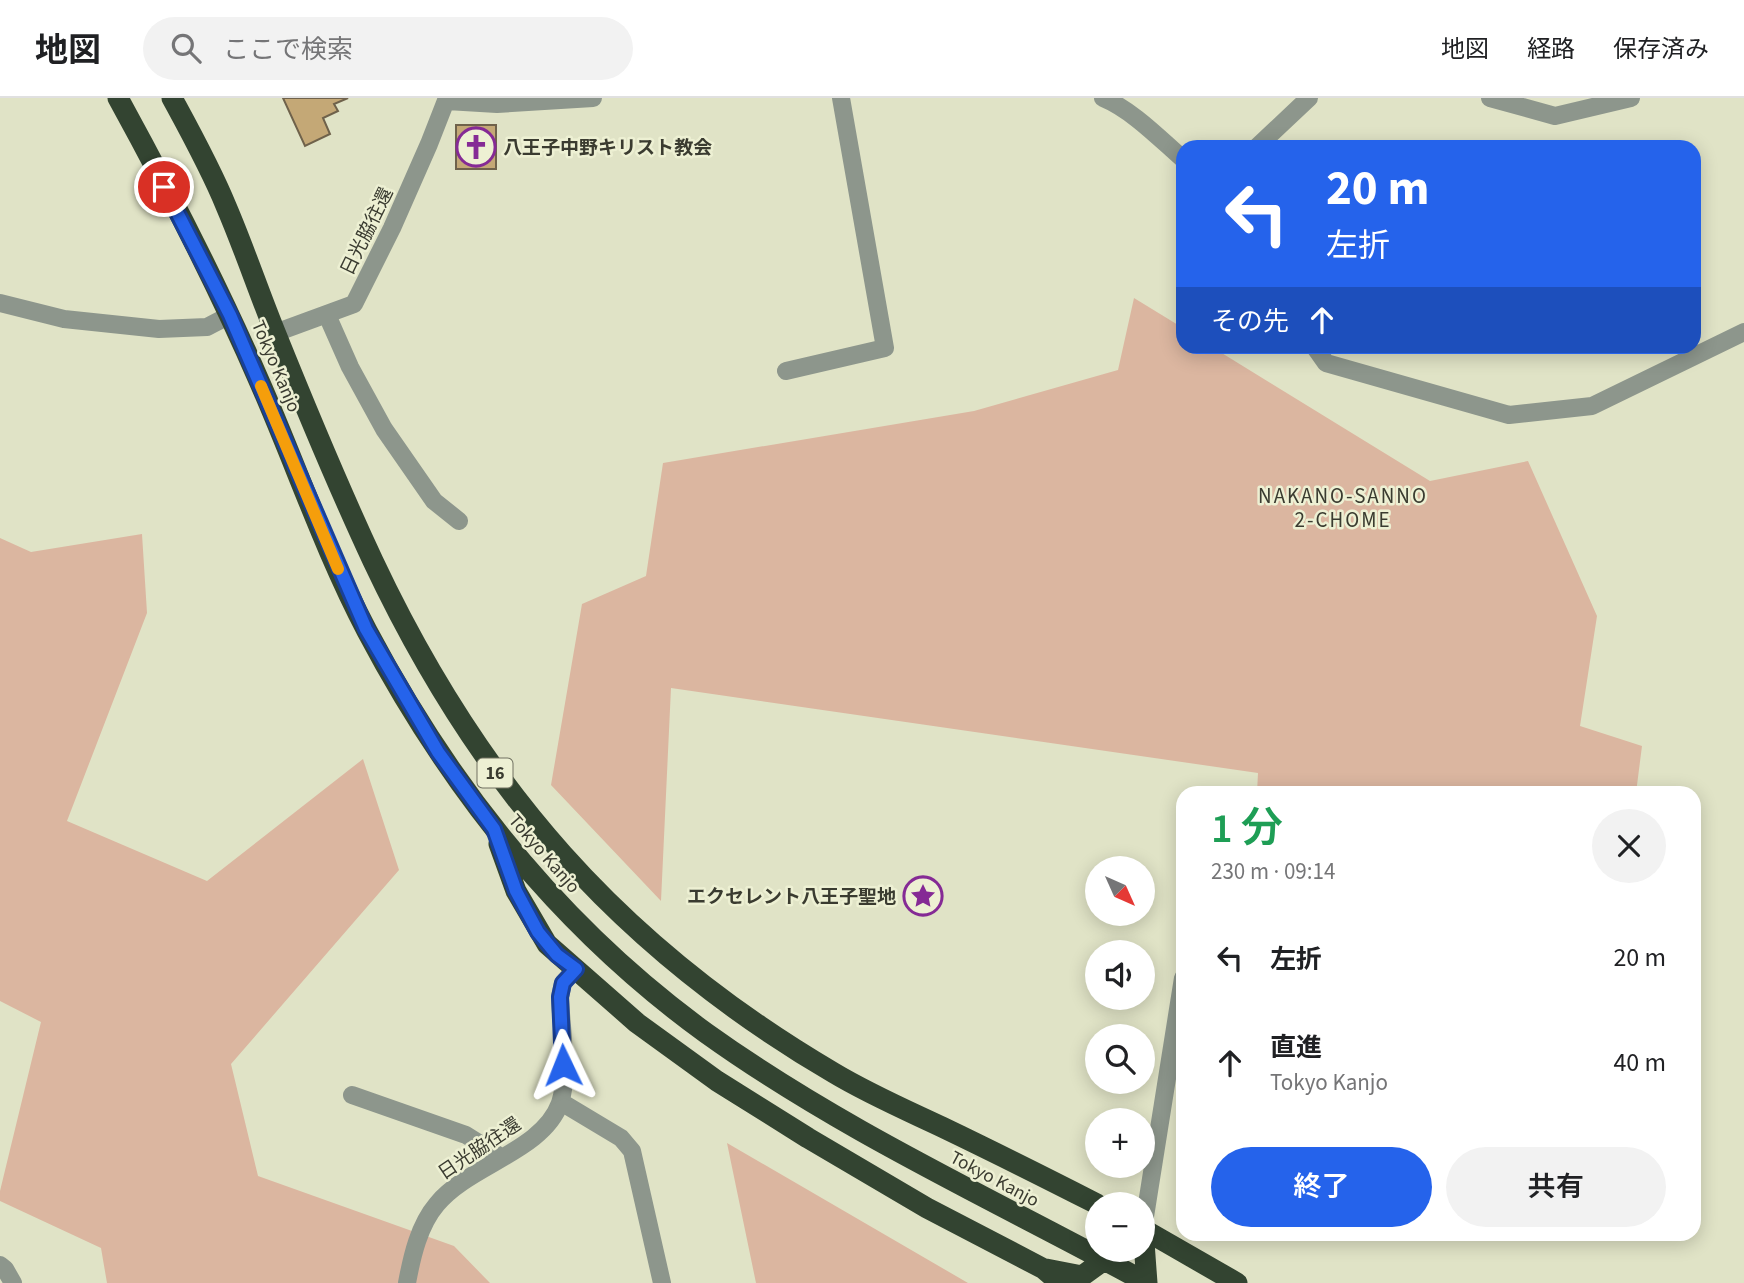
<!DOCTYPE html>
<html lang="ja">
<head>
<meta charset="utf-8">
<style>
	body { margin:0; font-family:"Source Sans 3","Noto Sans JP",sans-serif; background:#f2f2f2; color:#202124; height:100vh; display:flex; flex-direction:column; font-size:26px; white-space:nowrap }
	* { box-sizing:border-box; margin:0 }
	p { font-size:23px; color:#757577 }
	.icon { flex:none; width:38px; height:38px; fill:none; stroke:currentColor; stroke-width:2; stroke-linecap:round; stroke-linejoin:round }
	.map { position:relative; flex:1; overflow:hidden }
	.sheet { position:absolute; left:1176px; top:688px; width:525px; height:455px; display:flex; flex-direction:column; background:#fff; border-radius:21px; box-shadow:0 4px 18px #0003 }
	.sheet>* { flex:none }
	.hud { position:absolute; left:1176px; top:42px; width:525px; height:214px; border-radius:21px; box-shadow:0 4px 18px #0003; background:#2563eb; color:#fff; overflow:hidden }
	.needle { width:46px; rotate:135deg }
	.controls { position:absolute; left:1085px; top:758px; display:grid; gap:14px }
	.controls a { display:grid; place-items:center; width:70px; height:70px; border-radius:50%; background:#fff; box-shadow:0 4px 18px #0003; font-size:35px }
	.pin { position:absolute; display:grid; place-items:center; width:60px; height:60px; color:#fff; margin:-30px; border:4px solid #fff; border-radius:50%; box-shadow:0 2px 7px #0007 }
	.me { position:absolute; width:77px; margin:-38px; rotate:358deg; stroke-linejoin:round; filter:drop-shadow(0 0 5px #0008) }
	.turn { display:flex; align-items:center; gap:24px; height:147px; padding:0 35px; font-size:32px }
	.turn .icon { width:91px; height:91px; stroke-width:2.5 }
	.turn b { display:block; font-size:49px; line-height:60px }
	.then { display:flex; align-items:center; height:66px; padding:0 35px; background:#0003; gap:14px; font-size:26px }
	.round { display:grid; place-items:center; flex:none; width:74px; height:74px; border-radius:37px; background:#f2f2f2 }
	.summary { display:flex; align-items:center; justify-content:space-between; height:119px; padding:0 35px }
	h1 { font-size:42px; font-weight:600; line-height:52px; color:#1e9e55 }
	.primary-button { display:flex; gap:14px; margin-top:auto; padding:14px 35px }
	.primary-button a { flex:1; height:80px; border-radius:42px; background:#2563eb; color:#fff; font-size:28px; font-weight:600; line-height:80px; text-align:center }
	.primary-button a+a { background:#f2f2f2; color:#202124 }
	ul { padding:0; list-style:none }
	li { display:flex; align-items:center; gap:21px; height:105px; padding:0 35px }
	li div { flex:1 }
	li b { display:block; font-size:26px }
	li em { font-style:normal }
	header { display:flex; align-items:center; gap:42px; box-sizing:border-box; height:98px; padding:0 35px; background:#fff; border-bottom:2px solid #e0e0e0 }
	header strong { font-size:33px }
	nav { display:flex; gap:38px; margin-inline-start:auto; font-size:24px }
	.search { width:490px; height:63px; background:#f2f2f2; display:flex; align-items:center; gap:18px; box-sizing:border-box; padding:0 24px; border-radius:38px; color:#757577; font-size:26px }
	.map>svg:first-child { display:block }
	.green { fill:#dbb6a0 }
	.building { fill:#c4a876; stroke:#6f624b; stroke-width:2 }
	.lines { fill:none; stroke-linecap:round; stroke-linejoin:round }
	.minor { stroke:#8d968c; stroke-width:18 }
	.highway { stroke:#334431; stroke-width:21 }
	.route-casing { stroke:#184099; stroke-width:18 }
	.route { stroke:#2563eb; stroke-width:12 }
	.slow { stroke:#f59e0b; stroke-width:12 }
	.labels { text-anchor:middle; stroke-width:5; stroke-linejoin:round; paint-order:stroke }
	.shield { fill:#edf0d3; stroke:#707161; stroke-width:2 }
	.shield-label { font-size:18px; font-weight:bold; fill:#3a3b30 }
	.poi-label { font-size:19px; font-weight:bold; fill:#3a3b30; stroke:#edf0d3; text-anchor:start }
	.street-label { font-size:19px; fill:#3a3b30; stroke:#edf0d3 }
	.neighbourhood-label { font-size:21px; letter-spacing:2px; fill:#3a3b30; stroke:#edf0d3 }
</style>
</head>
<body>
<header>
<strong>地図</strong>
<div class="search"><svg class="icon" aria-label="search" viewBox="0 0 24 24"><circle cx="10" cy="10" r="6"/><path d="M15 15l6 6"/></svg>ここで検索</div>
<nav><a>地図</a><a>経路</a><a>保存済み</a></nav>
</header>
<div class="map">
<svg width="1744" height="1185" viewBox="0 0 1744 1185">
	<rect width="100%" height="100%" fill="#e0e3c6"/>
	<!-- green -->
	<path class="green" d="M1134,200L1183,230V248L1212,249L1430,383L1528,363L1597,518L1580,628L1642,648L1636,695H1257L1258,675L671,590L661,803L551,687L582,506L646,478L663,365L974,313L1118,272Z
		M142,436L147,515L67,723L207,783L363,661L399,772L231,966L258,1078L454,1148L490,1185H107L101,1150L0,1103V1093L41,924L0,903V440L31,454Z
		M727,1045L968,1185H756Z"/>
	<!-- building -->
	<path class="building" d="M283,0H348L334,6L338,13L323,20L330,36L305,48Z
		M456,27H496V71H456Z"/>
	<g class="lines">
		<!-- minor -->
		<path class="minor" d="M1103,0C1132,12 1159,40 1183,61
			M1490,0L1555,18L1631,0
			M447,3L497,6L593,0
			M1257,49L1309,0
			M0,205L64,221L159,231L207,229L230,217
			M327,217L350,269L384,331L434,403L459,423
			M275,235L354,206L392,130L429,46L447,0
			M1314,248L1326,265L1509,317L1592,308L1744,234
			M786,273L885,250L841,0
			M352,997L466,1037L501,1059
			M561,1004L621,1040L632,1053L662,1185
			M1143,1131L1183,880
			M0,1167L5,1171L13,1185
			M407,1185C412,1158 419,1127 437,1106C469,1067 543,1053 560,1005C569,979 561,928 560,899L563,885L576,871"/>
		<!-- highway -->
		<path class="highway" d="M118,0C169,93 218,188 260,285C296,367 325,453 367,533C450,690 561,830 706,935C844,1034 999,1104 1147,1185
			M172,0C191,35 211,71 226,108C244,150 258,192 275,234C306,311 338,388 373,463C479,688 619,849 834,975C869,996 906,1012 942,1029C994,1054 1046,1080 1097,1106
			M499,746L516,793L547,846L637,925L717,983L808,1040L927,1110L1044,1171L1060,1185
			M1143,1131L1237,1185
			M1143,1131L1147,1185
			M1046,1171L1082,1178L1118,1152"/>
	</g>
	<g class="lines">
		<!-- route casing -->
		<g class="route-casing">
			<path id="route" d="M164,89L230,217L366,531L438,654L494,731L516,793L538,834L557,857L576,871L563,885L560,899L563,967"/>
		</g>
		<!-- route -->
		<use href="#route" class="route"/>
		<!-- slow -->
		<path class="slow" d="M261,288L338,471"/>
	</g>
	<!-- icons -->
	<defs>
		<g id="church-ring" transform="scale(2.0125)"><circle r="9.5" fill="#edf0d3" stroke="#852a95" stroke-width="1.5"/><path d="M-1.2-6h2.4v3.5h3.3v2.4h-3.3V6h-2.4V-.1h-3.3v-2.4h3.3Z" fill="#852a95"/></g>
		<g id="sight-ring" transform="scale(2.0125)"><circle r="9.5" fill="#edf0d3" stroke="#852a95" stroke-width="1.5"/><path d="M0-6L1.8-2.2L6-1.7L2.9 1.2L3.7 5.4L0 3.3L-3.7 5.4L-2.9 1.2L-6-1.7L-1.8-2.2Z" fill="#852a95"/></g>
	</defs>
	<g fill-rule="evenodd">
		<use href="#church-ring" x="476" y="49"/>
		<use href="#sight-ring" x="923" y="798"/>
	</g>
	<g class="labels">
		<!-- shield labels -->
		<rect class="shield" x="477.5" y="660.5" width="35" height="29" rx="5"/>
		<g class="shield-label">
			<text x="495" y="681">16</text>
		</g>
		<!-- poi labels -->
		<g class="poi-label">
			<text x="503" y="56">八王子中野キリスト教会</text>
			<text x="896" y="805" text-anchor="end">エクセレント八王子聖地</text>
		</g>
		<!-- street labels -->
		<g class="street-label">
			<text transform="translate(366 133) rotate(-64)" y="7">日光脇往還</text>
			<text transform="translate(277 268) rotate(67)" y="7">Tokyo Kanjo</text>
			<text transform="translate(545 755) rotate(49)" y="7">Tokyo Kanjo</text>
			<text transform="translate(479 1050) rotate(-34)" y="7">日光脇往還</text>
			<text transform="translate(995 1080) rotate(28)" y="7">Tokyo Kanjo</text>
		</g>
		<!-- neighbourhood labels -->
		<g class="neighbourhood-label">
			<text x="1343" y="405">NAKANO-SANNO<tspan x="1343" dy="24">2-CHOME</tspan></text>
		</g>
	</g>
</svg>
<div class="controls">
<a><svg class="needle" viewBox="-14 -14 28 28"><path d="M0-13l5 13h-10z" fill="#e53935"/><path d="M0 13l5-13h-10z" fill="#757577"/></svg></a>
<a><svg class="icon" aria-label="sound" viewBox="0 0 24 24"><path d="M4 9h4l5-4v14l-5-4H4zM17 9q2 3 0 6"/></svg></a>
<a><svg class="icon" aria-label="search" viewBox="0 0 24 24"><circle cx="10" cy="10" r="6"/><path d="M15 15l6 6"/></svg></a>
<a>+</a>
<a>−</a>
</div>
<div class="pin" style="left:164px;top:89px;background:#d93025"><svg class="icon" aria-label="arrive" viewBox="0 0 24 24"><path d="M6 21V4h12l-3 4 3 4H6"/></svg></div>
<svg class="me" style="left:563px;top:967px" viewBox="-20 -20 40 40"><path d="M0-17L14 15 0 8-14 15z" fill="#2563eb" stroke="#fff" stroke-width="4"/></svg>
<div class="hud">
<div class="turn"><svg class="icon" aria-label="left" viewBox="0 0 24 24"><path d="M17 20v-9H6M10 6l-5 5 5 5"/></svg><div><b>20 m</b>左折</div></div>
<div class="then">その先<svg class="icon" aria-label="ahead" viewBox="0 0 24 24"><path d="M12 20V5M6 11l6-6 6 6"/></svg></div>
</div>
<section class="sheet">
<div class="summary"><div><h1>1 分</h1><p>230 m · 09:14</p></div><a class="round"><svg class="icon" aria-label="close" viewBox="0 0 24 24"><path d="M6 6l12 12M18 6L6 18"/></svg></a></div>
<ul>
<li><svg class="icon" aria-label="left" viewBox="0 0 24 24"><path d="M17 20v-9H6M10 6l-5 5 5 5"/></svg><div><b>左折</b></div><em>20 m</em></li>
<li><svg class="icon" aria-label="ahead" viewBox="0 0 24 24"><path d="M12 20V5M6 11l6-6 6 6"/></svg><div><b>直進</b><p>Tokyo Kanjo</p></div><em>40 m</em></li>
</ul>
<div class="primary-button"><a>終了</a><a>共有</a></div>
</section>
</div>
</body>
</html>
